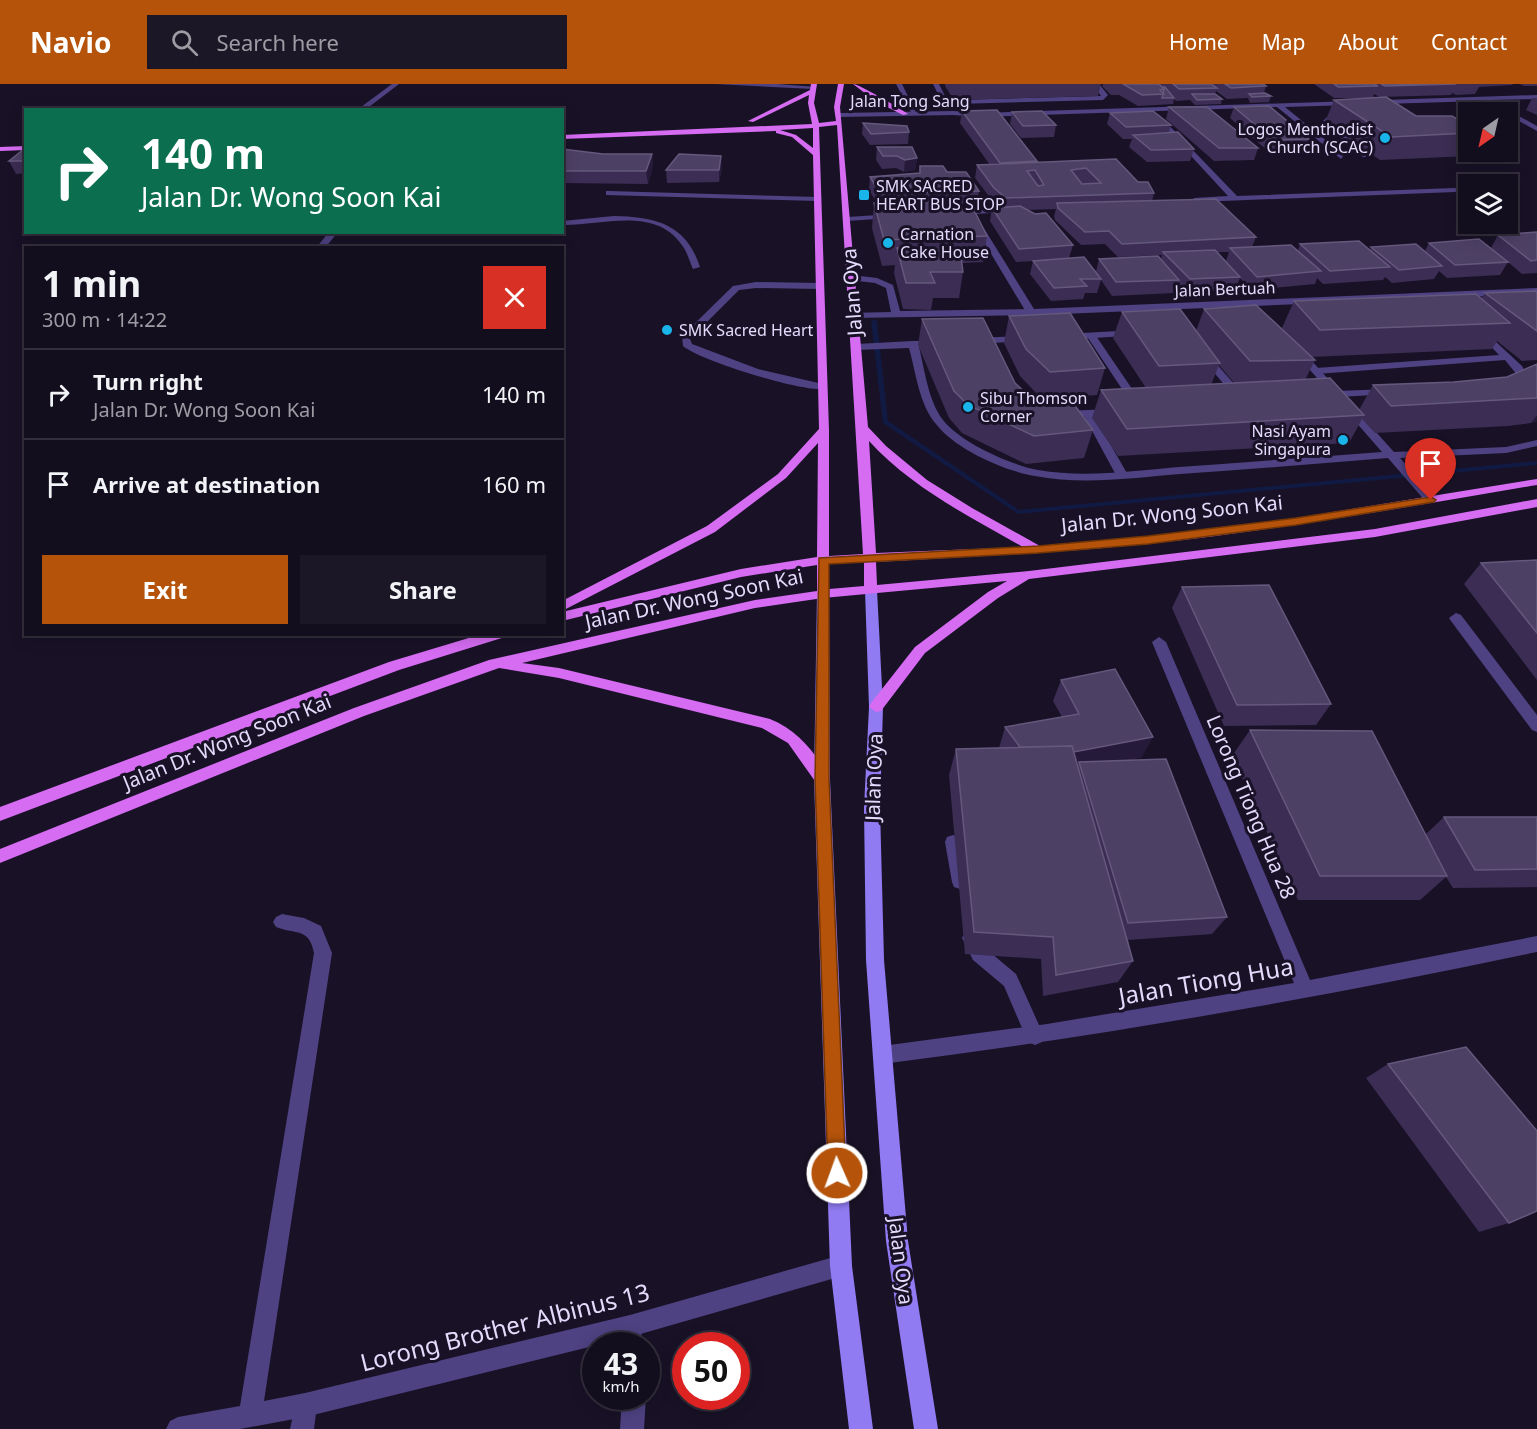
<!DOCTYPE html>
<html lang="en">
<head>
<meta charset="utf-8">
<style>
	body { margin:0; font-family:"Noto Sans",sans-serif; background:#1c1726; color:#f1f3f6; height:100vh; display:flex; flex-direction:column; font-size:22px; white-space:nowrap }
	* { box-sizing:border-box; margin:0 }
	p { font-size:20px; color:#9d9ca4 }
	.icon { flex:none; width:33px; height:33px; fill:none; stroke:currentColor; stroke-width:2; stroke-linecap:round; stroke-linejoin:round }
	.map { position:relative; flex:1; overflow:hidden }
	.drawer { position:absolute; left:24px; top:162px; width:540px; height:390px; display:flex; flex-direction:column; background:#130e1d; border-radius:0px; box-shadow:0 3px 15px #0003,0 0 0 2px #322e3b }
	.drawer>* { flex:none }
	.hud { position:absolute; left:24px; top:24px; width:540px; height:126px; border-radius:0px; box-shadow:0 3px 15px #0003,0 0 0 2px #322e3b; background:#0b6e4f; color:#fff; overflow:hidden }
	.needle { width:39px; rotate:214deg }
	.fabs { position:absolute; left:1458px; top:18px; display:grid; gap:12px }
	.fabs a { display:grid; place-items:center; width:60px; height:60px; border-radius:0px; background:#130e1d; box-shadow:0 3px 15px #0003,0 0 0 2px #322e3b; font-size:30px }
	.speed { position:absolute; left:582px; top:1248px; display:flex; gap:12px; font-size:30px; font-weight:700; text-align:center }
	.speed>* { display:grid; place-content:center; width:78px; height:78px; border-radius:50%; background:#130e1d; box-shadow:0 3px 15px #0003,0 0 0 2px #322e3b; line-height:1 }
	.speed small { font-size:15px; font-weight:400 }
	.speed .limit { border:9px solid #d22; background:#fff; color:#111 }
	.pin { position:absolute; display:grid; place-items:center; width:51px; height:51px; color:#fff; margin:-62px -26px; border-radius:50% 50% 50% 0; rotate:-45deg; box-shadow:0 0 6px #0007 }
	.pin .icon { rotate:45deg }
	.me { position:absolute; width:66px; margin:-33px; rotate:358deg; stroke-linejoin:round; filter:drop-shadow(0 0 4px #0008) }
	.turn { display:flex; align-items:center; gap:21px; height:126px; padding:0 18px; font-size:27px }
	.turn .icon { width:78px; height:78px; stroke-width:2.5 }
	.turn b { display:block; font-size:42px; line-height:51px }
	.round { display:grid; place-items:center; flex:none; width:63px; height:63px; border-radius:0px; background:#1c1726 }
	.summary { display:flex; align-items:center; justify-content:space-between; height:102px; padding:0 18px }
	h1 { font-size:36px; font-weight:700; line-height:45px }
	.button { display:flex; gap:12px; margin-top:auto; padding:12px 18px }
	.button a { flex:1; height:69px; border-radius:0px; background:#b45309; color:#fff; font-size:24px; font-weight:700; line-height:69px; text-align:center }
	.button a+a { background:#1c1726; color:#f1f3f6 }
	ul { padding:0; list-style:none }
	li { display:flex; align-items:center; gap:18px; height:90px; padding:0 18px; border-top:2px solid #322e3b }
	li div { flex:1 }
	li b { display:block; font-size:22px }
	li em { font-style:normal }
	header { display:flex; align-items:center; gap:36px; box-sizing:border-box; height:84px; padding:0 30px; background:#b45309; color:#fff }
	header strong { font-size:28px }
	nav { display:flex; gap:33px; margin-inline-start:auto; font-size:21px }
	.search { width:420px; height:54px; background:#1c1726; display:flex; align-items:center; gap:15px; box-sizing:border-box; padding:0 21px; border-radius:0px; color:#9d9ca4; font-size:22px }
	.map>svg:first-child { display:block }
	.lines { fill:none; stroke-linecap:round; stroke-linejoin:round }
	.stream { fill:#101a43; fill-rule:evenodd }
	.lane { fill:#4e4282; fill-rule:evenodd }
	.street { fill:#4e4282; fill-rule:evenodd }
	.secondary { fill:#917bf3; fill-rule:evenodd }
	.primary { fill:#d56cf2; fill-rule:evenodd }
	.wall { fill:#3b2d53; fill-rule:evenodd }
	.shaded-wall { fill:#261a3a }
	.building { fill:#4d4065; stroke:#65587d; stroke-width:1.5; fill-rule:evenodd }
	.route { fill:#b45309; stroke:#753606; stroke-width:1.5 }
	.poi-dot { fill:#19b4ea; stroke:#191227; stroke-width:2 }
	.labels { text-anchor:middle; stroke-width:6; stroke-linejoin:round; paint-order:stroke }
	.far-street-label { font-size:16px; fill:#e4dbfc; stroke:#191227 }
	.far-poi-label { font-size:16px; fill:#e4dbfc; stroke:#191227; text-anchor:start }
	.street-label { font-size:20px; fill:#e4dbfc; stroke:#191227 }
	.near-street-label { font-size:24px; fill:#e4dbfc; stroke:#191227 }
</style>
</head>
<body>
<header>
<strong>Navio</strong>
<div class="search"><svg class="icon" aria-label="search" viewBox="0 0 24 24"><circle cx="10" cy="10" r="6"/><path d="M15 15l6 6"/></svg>Search here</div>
<nav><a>Home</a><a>Map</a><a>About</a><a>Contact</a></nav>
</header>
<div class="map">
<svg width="1537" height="1345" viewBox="0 0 1537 1345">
	<rect width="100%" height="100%" fill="#191227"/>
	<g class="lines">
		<!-- stream -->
		<path class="stream" d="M874,235L877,237L888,337L1019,426L1537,377V381L1018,430L883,339L871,237Z"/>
		<!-- lane -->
		<path class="lane" d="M715,0H778L816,3L813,5Z
			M896,0H902L917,31L912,30Z
			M933,0H939L946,14L956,16L1101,12L1093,0H1099L1108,11L1103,16L956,20L941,16Z
			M1344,31V33L1329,38L1369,69V73H1363L1322,38L1327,33Z
			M614,132C656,133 686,140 700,183L693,185C689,176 687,167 681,160C654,122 600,142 562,141V137Z
			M329,148H338L325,164H316Z
			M852,191L877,194L893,201L900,227L1031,225L1036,228L1031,231L853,234L850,233V229L891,228L886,204L875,199L849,196V192Z
			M756,198L820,199L824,202L820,205L756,204L739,206L690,255L692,260L758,285L827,301V305C804,309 701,277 683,262L682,252L733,202Z
			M1480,243L1522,282L1528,293C1523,299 1516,305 1508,303V299L1518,292L1505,276L1316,290L1311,287L1316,284L1499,271L1475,246Z
			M1088,249H1094L1143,321L1142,323H1134L1086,251Z
			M1202,270H1208L1241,308L1240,319H1232V310L1202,274Z
			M1389,305L1393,306V310L1337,313L1332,310L1337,307Z
			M1114,325L1119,328L1118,330L1094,332L1128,391L1122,394L1116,391L1084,332L1063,333L1058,330L1063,327Z
			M953,751L959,753L961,758L968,798L966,803L960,805L954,803L952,798L945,758L947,753Z
			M971,846L977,848L985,864L1016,890L1044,952L1042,958L1035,961L1028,958L1004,902L973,876L962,854L965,848Z
			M630,1231L638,1234L641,1242L642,1262H620L619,1242L622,1234Z
			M305,1309L313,1313L317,1321L314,1345H290L297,1313Z
			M622,1312H646L644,1345H620Z"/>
		<!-- street -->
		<path class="street" d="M392,0H399L365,26H357Z
			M1537,11V15L1490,16L1537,42V47L1508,31V28H1502L1481,17L1285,23L1344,71L1341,75L1277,23L981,33L953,31L839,33L836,31L839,29L953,27L981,29Z
			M1155,31H1159L1237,112L1455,104L1459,106L1455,108L1197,118H1194V114L1228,112L1155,33Z
			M609,107L818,113L822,115L818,117L606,111V107Z
			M1014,124V128H1011L954,131L950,129L954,127Z
			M894,130L895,132L891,134L847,137L843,135L847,133Z
			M973,136L980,138L1034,225L1537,204V210L1037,231L1041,236L1036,239L1033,238L1026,228L972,138Z
			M1136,246L1139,247V251L1064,256L1059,253L1064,250Z
			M1025,252L1030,255L1028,257L974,260L969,257L974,254Z
			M913,257H923L928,260L919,263C925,287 928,316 943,336C961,359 1011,381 1038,386C1084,394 1133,387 1179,383C1247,378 1314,373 1382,368L1296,270V266H1302L1394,368L1506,363L1537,356V362L1506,369L1400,374L1435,413V419H1427L1388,374C1318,380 1249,385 1180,390C1132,394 1082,401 1035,392C1004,387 955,365 936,340C919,320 916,289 909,264L856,266L851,263L856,260Z
			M1456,529L1461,531L1537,631V648L1532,646L1451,537L1449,534Z
			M1159,553L1166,558L1310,896L1537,852V868C1320,914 1102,952 882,980L875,978L873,971L875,964L882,962L1047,940L1294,899L1152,558Z
			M282,830L304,834L321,842L332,869L264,1317L305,1309L630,1231L841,1171L849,1174L852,1182L849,1190L630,1253L305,1333L240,1345H166L170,1337L178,1333L240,1322L314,869C309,843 296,851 276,843L273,838L276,833Z"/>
		<!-- secondary -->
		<path class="secondary" d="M871,502L877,506L883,623L880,724L884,876L908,1157L938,1345H914L886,1157L866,876L864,724L869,623L865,506Z
			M823,506L829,510L830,696L852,1182L873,1345H849L830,1182L814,696L817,510Z"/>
		<!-- primary -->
		<path class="primary" d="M811,0H817L814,19L819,39L836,37L834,23L838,0H844L840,23L868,343L886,362L927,396L972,424L1040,462L1148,452L1296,434L1537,395V401C1407,423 1278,446 1147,460C1057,469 967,473 876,478L877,501L1029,487L1375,445L1537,415V423L1375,453L1029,495L998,514L925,569L881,627L876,628L869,623L871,619L915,563L988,508L1007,497L823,514L755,524L522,579L559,584L770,635C799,647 816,669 830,696L827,700L822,702L817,700L788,659L762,644L559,594L499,584L364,632L0,779V765L354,624L489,576L755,516L817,507V481L741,493L562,537V528L741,485L817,473L818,359L786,394L715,448L562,527V517L707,442L778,390L819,345L813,71L792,53L776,49V47L562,55V51L812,40L808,19L809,11L753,38L748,37L810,6ZM837,41L863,470L829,472V346L819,43ZM813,44V64L796,51L780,46ZM869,357C911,403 968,432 1023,463L876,469ZM864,478V502L829,505V480Z
			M853,0C859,0 901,25 908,30L903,31L875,17Z
			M26,62V66L0,67V63Z
			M482,550H506L505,553L399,586L0,737V723L389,578Z"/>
	</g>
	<!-- wall -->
	<path class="wall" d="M945,0H1101L1098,12L954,16L945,2Z
		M1103,0H1263L1266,2L1264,9L1271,12L1269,18L1250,19L1248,14L1227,15L1216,7L1215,10L1222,15L1221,20L1195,21L1190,16L1176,17L1174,15L1173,20L1138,22L1119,11H1111L1102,2Z
		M1314,0H1513L1512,1L1479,3L1475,10L1456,11L1452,9L1451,11L1380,13L1374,10L1373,14H1334Z
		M1520,0H1537V2H1524Z
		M1532,14H1537V31L1526,26Z
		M1334,16L1416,32L1468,41V68H1472L1470,72L1380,76L1325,38Z
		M1169,23L1258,64L1254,76L1214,77L1166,35Z
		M1234,23L1309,55L1304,67L1269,68L1230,34Z
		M962,27L1037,77V79L1116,75L1138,98L1154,109L1152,117L1256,153L1252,163L1298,166L1300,160L1370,166L1371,163L1425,167L1429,159L1491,164L1498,151L1537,148V189L1522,190L1508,178L1500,191L1447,194L1439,187L1434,195L1392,199L1385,193L1383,196L1323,200L1317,194L1315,200L1251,206L1240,194L1235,206L1185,208L1177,200L1174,209L1112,212L1101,196L1097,209H1085L1083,215L1051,217L1030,190L1033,177L1016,178L990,137L992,124H1000L992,116L975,94L977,81H990L960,39ZM1056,125L1054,132L1055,136L1081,161L1105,160L1118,173L1162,171L1161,175H1099L1096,188L1069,174L1073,161L1027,126ZM1218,168H1229L1226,177Z
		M1012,28L1056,41L1054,53L1021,54L1010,40Z
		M1110,29L1171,41L1169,48L1194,65L1190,77L1147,78L1129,63L1132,55H1123L1107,40Z
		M863,39L909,48L908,60L870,61L862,50Z
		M877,63L917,74L915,86L904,88L896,84L882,85L876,76Z
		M26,65V89L16,90L9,77Z
		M562,65L603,70H652L653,82L648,100L562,99Z
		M920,82L947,88L979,107L977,119L947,120L950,124L987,152L983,178L962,179L963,188L959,214H933L931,226L903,225L894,189L895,181L882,182L872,144L874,119H877L869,106L870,93L919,89Z
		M722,84L719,98L667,99L666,86Z
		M1537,207V276L1522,277L1497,257L1492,265L1311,273L1315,276L1305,296L1359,326L1373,301L1454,298L1507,293L1537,280V337L1531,339L1508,342L1375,349L1362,335L1349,359L1118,372L1092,334L1101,306L1146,304L1113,254L1122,228L1196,247L1204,225L1288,251L1282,244L1294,217L1481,215L1485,209ZM1219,281L1234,299L1211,301Z
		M1009,232L1105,284L1097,311L1069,313L1093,346L1084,374L1026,380L962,349L949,334L918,261L922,235L1015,299L1028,311H1038L1020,292L1004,259Z
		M1537,476V596L1464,500L1481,479Z
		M1182,503L1331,620L1316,641L1224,642L1172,524Z
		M1061,596L1142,673L1126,677L1227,833L1212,850L1128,856L1133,877L1118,898L1043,912L1041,875L965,870L949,691L956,665L999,664L1005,643L1062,633L1053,617Z
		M1250,646L1426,750L1444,733H1537V803L1453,804L1446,793L1420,816H1298L1232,672Z
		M1388,980L1509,1139L1479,1148L1366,994Z"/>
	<!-- shaded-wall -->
	<path class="shaded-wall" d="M652,70L653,82L648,100L646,87Z
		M721,72L722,84L719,98V86Z
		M917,74L915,86L904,88L905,76Z
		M1537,331V337L1531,339Z
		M1153,653L1142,673L1081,685L1079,678L1075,686L1070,669Z"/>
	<!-- building -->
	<path class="building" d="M1123,0H1159L1164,5L1160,6L1164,10L1142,11Z
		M1173,0H1211L1217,4L1179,5Z
		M1225,0H1263L1266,2L1231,4Z
		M1334,0H1374L1378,2L1338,3Z
		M1381,0H1456L1385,2Z
		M1162,3H1165L1174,14H1162L1164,5Z
		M1265,9L1271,12L1252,13L1249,10Z
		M1192,10H1215L1222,15L1197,16Z
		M1386,13L1416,32H1452L1468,41V49L1391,53L1334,16Z
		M1269,22L1309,55L1273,56L1234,23Z
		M1169,23H1207L1258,64H1219Z
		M997,26L1037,77L1000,79L962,27Z
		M1042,27L1056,41L1023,42L1012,28Z
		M1153,27L1171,41L1126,43L1110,29Z
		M863,39L907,42L909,48L871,50Z
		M1178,48L1194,65L1151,66L1133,51Z
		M877,63H912L917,74L905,76L897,72H883Z
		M24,65H26V77H9Z
		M562,65L603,70H652L646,87H562Z
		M679,70L721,72L719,86H666Z
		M1116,75L1138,98H1148L1154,109L1006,114L994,104L977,81ZM1086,84L1101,99L1082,100L1071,86ZM1035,86L1044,101L1038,102L1027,87Z
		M920,82H943L947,88H966L979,107L880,110L870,93L920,89Z
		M1216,115L1256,153L1122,160L1109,147L1085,148L1058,124L1057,119Z
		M945,117L950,124H973L987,152L884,156L874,119Z
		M1020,122L1035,130L1046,129L1073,161L1019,165L992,124Z
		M1537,148V176L1531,177L1498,151Z
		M1479,155L1508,178L1455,181L1429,159Z
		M1359,157L1390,183L1330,187L1300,160Z
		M1416,160L1442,182L1399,186L1371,163Z
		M1291,161L1321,187L1257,193L1230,164Z
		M924,163L926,167L960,166L963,188H930L935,199H906L897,164Z
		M1215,166L1240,193L1190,195L1163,168Z
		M1158,172L1179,196L1116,198L1099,175Z
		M1084,173L1101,195H1080L1087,202L1054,204L1033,177Z
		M1537,207V247L1485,209Z
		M1476,210L1510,239L1320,246L1294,217Z
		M1256,221L1315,276L1250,277L1204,225Z
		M1180,225L1220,279L1159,282L1122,228Z
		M1070,229L1105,284L1050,288L1026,265L1009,232Z
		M983,234L1015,299L1028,311H1067L1093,346L1034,352L968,321L954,307L922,235Z
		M1537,280V314L1391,322L1373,301L1454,298L1507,293Z
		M1330,294L1364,331L1127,345L1101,306Z
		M1537,476V549L1481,479Z
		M1269,501L1331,620L1237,621L1182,503Z
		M1115,585L1153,653L1074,668L1072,662L1020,663L1005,643L1079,630L1061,596Z
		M1250,646L1372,647L1447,792H1320Z
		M1072,662L1133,877L1056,891L1053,853L974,848L956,665Z
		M1166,675L1227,833L1128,839L1079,678Z
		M1444,733H1537V785L1475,786Z
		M1466,963L1537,1047V1127L1509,1139L1388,980Z"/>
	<!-- route -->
	<path class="route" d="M1431,413L1436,416L1434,418L1296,441L1148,460L1038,469L829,480V696L846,1089L844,1096L837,1099L830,1096L828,1089L815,696L819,474L1038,462L1148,452L1296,434Z"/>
	<!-- markers -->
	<g class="poi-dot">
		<circle cx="1385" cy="54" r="6"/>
		<rect x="858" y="105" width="12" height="12" rx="3"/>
		<circle cx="888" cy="159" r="6"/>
		<circle cx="667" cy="246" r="6"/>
		<circle cx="968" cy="323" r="6"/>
		<circle cx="1343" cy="356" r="6"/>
	</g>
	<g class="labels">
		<!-- far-street labels -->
		<g class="far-street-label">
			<text x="910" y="23">Jalan Tong Sang</text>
			<text transform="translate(1225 205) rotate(-2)" y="6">Jalan Bertuah</text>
		</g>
		<!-- far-poi labels -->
		<g class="far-poi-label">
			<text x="1373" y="51" text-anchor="end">Logos Menthodist<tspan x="1373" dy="18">Church (SCAC)</tspan></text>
			<text x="876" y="108">SMK SACRED<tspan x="876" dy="18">HEART BUS STOP</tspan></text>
			<text x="900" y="156">Carnation<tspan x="900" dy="18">Cake House</tspan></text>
			<text x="679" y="252">SMK Sacred Heart</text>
			<text x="980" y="320">Sibu Thomson<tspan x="980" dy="18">Corner</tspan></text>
			<text x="1331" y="353" text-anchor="end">Nasi Ayam<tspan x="1331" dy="18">Singapura</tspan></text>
		</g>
		<!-- street labels -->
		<g class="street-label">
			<text transform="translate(852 208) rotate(-94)" y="7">Jalan Oya</text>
			<text transform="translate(1172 430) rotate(-6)" y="7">Jalan Dr. Wong Soon Kai</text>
			<text transform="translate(694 515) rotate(-12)" y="7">Jalan Dr. Wong Soon Kai</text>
			<text transform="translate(227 658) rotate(-22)" y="7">Jalan Dr. Wong Soon Kai</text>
			<text transform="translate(874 693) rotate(-88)" y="7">Jalan Oya</text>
			<text transform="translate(1251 723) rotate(67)" y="7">Lorong Tiong Hua 28</text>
			<text transform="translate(901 1177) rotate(83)" y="7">Jalan Oya</text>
		</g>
		<!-- near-street labels -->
		<g class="near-street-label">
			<text transform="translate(1206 898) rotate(-10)" y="8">Jalan Tiong Hua</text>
			<text transform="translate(505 1244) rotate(-14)" y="8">Lorong Brother Albinus 13</text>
		</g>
	</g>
</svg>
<div class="fabs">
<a><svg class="needle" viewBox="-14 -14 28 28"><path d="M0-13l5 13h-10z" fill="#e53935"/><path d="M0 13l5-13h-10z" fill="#9d9ca4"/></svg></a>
<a><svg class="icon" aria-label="layers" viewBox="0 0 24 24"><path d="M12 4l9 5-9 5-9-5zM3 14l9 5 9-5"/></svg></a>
</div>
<div class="speed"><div>43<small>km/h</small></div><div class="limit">50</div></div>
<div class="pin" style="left:1431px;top:416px;background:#d93025"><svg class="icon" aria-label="arrive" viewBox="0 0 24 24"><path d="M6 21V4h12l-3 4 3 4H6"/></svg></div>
<svg class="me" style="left:837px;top:1089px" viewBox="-20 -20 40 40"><circle r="17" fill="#b45309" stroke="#fff" stroke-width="3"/><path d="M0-11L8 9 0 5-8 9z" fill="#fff"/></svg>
<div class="hud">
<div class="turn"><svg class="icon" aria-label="right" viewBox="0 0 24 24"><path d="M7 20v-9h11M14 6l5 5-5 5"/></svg><div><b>140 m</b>Jalan Dr. Wong Soon Kai</div></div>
</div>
<section class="drawer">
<div class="summary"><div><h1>1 min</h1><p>300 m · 14:22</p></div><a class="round" style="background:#d93025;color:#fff"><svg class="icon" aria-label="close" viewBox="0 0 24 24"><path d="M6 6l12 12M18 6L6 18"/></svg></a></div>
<ul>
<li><svg class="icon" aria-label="right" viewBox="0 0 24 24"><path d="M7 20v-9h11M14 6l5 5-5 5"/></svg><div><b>Turn right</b><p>Jalan Dr. Wong Soon Kai</p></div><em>140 m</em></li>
<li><svg class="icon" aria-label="arrive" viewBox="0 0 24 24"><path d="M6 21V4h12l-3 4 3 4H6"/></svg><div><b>Arrive at destination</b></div><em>160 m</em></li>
</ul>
<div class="button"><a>Exit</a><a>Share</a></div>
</section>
</div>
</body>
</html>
